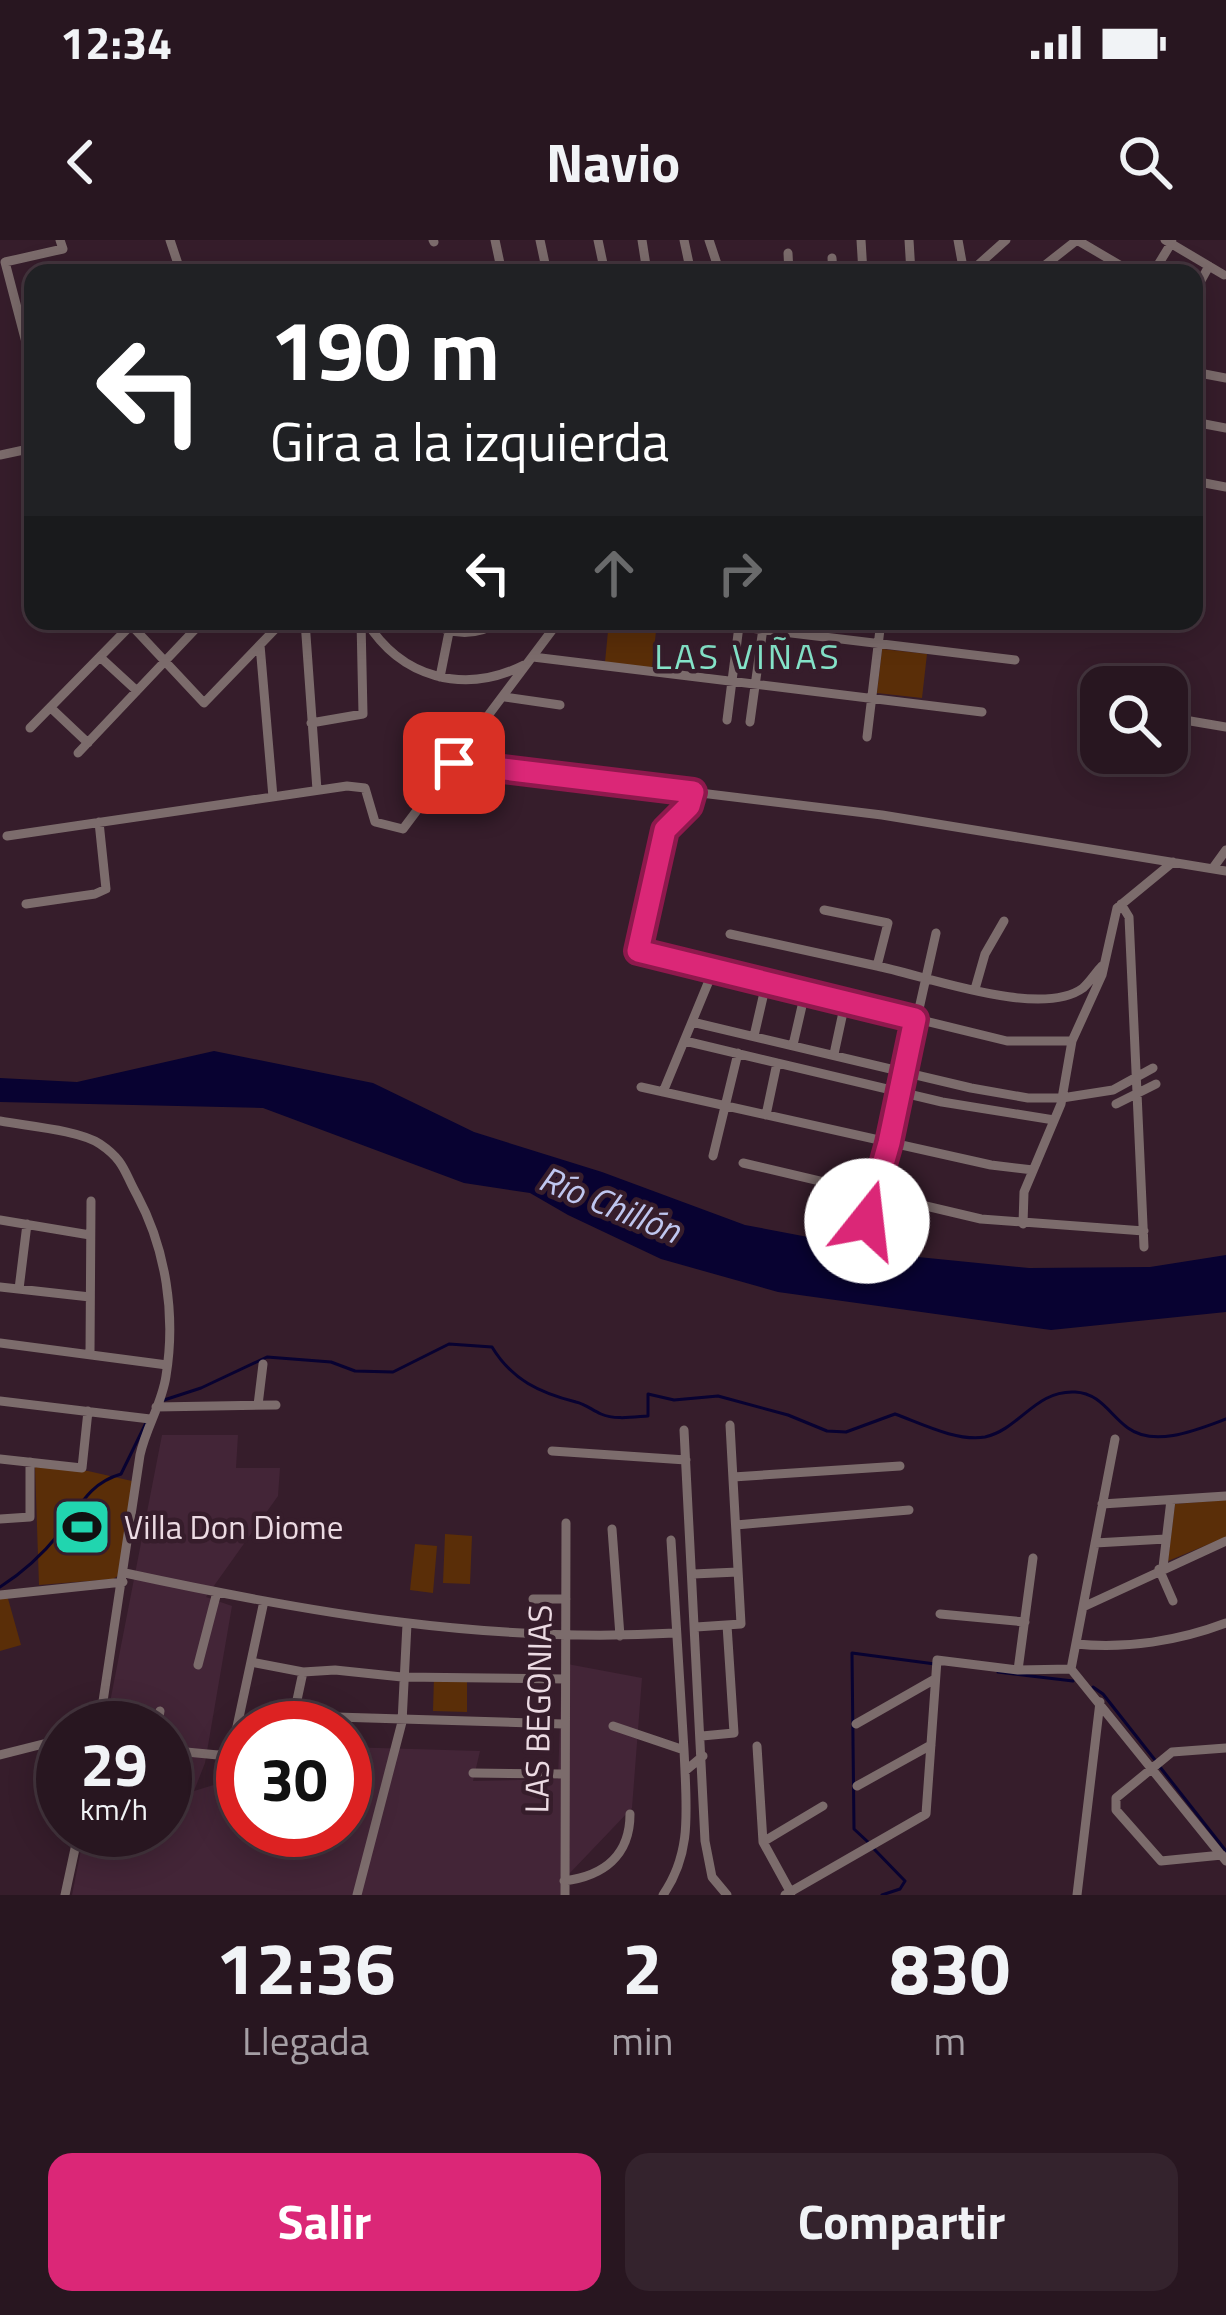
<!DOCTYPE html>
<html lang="es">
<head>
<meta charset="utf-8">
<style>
	body { margin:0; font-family:"Titillium Web",sans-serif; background:#34232d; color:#f1f3f6; height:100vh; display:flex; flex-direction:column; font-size:45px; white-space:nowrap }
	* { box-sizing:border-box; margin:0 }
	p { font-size:39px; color:#a59fa5 }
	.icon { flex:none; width:66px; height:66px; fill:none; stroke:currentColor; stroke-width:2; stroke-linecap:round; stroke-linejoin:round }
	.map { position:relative; height:1655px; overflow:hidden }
	.sheet { display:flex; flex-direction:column; background:#281620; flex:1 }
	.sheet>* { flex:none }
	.guide { position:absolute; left:24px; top:24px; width:1179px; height:366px; border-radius:24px; box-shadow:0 6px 30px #0003,0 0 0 3px #44353e; background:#202124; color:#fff; overflow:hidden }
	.buttons { position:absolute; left:1080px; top:426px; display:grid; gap:24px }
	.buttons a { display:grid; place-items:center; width:108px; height:108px; border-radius:24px; background:#281620; box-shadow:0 6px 30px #0003,0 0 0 3px #44353e; font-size:60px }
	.speed { position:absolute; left:36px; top:1461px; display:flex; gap:24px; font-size:60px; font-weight:700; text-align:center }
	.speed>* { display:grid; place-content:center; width:156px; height:156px; border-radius:50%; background:#281620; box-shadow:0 6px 30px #0003,0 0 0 3px #44353e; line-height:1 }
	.speed small { font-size:30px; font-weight:400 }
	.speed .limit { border:18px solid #d22; background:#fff; color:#111 }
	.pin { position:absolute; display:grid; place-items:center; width:102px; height:102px; color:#fff; margin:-51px; border-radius:24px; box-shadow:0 6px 18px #0006 }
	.me { position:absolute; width:132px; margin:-66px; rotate:16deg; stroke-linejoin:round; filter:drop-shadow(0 0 9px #0008) }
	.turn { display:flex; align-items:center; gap:42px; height:252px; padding:0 48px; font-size:54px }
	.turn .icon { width:156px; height:156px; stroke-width:2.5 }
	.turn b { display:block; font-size:84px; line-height:102px }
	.lanes { display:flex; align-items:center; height:114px; padding:0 48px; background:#0003; justify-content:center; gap:60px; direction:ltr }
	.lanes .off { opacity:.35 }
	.eta { display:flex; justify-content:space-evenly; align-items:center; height:204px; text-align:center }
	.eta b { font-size:72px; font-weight:700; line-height:84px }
	.primary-button { display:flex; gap:24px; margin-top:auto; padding:24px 48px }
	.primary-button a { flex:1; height:138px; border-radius:24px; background:#db2777; color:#fff; font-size:48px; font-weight:700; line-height:138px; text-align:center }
	.primary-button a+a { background:#34232d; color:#f1f3f6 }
	.status { display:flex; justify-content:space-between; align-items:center; height:84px; padding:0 60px; background:#281620; direction:ltr }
	.status svg { height:33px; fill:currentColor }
	header { display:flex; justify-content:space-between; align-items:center; height:156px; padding:0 48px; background:#281620; font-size:54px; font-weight:700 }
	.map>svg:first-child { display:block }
	.built { fill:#432537 }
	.green { fill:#5a2e08 }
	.water { fill:#080231 }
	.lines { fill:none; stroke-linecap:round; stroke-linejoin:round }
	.stream { stroke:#080231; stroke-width:3 }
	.minor { stroke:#7c6c6c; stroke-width:9 }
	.route-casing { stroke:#8e194d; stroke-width:30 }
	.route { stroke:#db2777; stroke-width:21 }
	.labels { text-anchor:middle; stroke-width:9; stroke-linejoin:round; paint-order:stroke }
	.poi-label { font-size:33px; fill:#ecdbe3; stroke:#361d2b; text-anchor:start }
	.street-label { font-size:33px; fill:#ecdbe3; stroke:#361d2b }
	.neighbourhood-label { font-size:36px; letter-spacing:3px; fill:#85e5ca; stroke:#361d2b }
	.water-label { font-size:36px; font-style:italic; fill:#bfc6ef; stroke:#361d2b }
</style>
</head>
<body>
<div class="status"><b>12:34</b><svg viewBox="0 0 49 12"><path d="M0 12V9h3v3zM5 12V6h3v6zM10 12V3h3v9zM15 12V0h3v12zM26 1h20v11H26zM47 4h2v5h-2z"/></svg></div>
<header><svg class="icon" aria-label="back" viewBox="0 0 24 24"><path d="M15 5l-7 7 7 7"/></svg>Navio<svg class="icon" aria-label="search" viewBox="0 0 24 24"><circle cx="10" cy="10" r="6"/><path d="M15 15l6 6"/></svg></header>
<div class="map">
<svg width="1226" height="1655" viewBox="0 0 1226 1655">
	<rect width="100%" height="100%" fill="#361d2b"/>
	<!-- built -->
	<path class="built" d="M162,1195H238L236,1228H280L278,1256L206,1357L232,1366L205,1523L194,1551L243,1536V1590H345V1507L480,1511L473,1541L558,1539L562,1423L642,1438L632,1568L568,1635L562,1655H72L85,1590H165V1488H105Z"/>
	<!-- green -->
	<path class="green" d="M609,381L657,382L652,428L605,422Z
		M882,409L927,414L922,458L877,453Z
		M35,1227L88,1231L132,1241L121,1334L113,1339L39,1345Z
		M1226,1260V1297L1168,1321L1175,1264Z
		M445,1294L472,1296L470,1344L443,1343Z
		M415,1304L437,1306L433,1353L410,1350Z
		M7,1355L21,1405L0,1411V1357Z
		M434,1437H467V1472L433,1471Z"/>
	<!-- water -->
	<path class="water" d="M214,811L373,843L474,892L602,932L745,985L908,1016L1029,1028L1150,1027L1226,1015V1072L1051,1090L778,1052L661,1019L568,975L530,953L464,943L263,868L0,862V838L77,842Z"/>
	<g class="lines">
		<!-- stream -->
		<path class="stream" d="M161,1161L201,1148L267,1117L331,1122L355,1131L393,1132L449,1104L492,1107C512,1140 540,1153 576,1162C585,1164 592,1170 601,1174C615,1180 633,1177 648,1176V1154L674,1160L718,1156L788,1175L827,1191L846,1192L895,1174C920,1183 957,1202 985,1197C1020,1189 1035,1150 1075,1152C1100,1153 1110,1175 1128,1188C1155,1208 1199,1189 1226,1179
			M0,1347C22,1333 42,1315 59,1294C79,1269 87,1244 121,1234L146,1183
			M998,1432L1073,1441
			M1093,1447L1103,1454L1155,1520
			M1160,1527L1226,1611
			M868,1602L854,1589L852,1413L935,1424
			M874,1609L905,1641L900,1649L882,1655"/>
		<!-- minor -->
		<path class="minor" d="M170,0L181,33
			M433,0L434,2
			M495,0L502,33
			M540,0L547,33
			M598,0L605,33
			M642,0L647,32
			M684,0L691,33
			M709,0L720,33
			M861,0L863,33
			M909,0L911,33
			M958,0L964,33
			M1077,0L1133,33
			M1165,0L1224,35
			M788,13L789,33
			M832,18L833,33
			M608,33H693
			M969,33L1006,0
			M1035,33L1077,0
			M1153,33L1172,2
			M1194,53L1209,26
			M33,129L5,22L63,9L60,0
			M1194,132L1226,138
			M1194,182L1226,188
			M0,215L33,208
			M1194,241L1226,247
			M305,381L317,550
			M366,381C401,438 464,455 524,425
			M427,381C452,396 476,397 501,381
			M691,381L1015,420
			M1014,381L1039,384
			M131,385L204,463L283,381
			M260,405L273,557
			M100,417L137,451
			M533,417L982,472
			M440,437L449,392
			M505,457L560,465
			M51,468L88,503
			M1167,477L1226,487
			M727,480L739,386
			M750,482L764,381
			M311,483L363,474L361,381
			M30,488L135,381
			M867,497L881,381
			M78,513L203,381
			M454,523L882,575L1226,631
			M693,552L689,565L665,590L638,711L1007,801H1072
			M7,596L347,546L365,548L375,582L403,589L559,381
			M1213,628L1226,610
			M26,664L95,654L106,649L99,582
			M1121,664L1129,677L1144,1007
			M730,694L877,726L888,683L824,670
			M877,726C926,736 1041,779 1083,748C1090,742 1096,732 1102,726
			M975,749L985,714L1004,681
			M692,782L971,848L1028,858H1062L1113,850L1153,828
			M754,796L766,744
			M685,801L942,862L1054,880
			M793,805L805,753
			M834,814L845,763
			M641,847L991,925L1033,930
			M663,852L713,731
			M1116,864L1156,844
			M766,875L777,823
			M0,881C26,886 79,890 100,904C125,921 124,932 137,955C166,1009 176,1075 166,1136C162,1164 146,1187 140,1215L99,1488
			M713,916L738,813
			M743,923L981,979L1144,991
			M0,980L90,995
			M867,981L889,903L936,693
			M1023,984L1024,952L1061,864L1072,801L1102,735L1117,668L1173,622
			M0,1047L90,1057
			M19,1049L27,984
			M0,1103L167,1125
			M90,1114L91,961
			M0,1161L150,1179
			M258,1165L263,1124
			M156,1167L276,1165
			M684,1190L705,1601L712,1637L727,1655
			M1115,1199L1071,1429L1226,1621
			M552,1211L686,1220
			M0,1219L82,1228L88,1171
			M733,1237L900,1226
			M1102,1264L1226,1256
			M0,1279L30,1277V1222
			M736,1285L909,1270
			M612,1289L620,1396
			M671,1300L684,1510
			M1095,1303L1166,1299
			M1163,1327L1171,1260
			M1159,1329L1173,1361
			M125,1333C306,1372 488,1404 675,1393
			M693,1334L738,1332
			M0,1355L123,1342
			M533,1359H566
			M1083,1367L1226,1301
			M940,1374L1025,1382
			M696,1387L741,1384L730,1185
			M1076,1404C1126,1409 1179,1401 1226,1383
			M251,1422L303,1432L335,1430L402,1437L565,1439
			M198,1425L217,1352
			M1018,1430L1033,1318
			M856,1484L935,1439
			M613,1486L684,1510L685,1531
			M157,1488L160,1471
			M291,1488L303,1432
			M301,1488L336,1477L563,1484
			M702,1496L734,1493L727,1385
			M757,1506L763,1602L791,1653
			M165,1510L218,1515L243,1507
			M232,1510L264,1361
			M0,1515L63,1499
			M473,1533L563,1534
			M857,1546L931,1505
			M763,1602L823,1566
			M1222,1615L1161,1621L1116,1570V1558L1172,1512L1226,1508
			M564,1641C603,1636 630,1616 630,1574
			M65,1655L79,1590
			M357,1655L402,1482L407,1384
			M565,1655L566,1283
			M663,1655C690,1616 687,1577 685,1531L703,1516
			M785,1655L926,1574L937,1420L1018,1430L1071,1429
			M1077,1655L1100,1462"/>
	</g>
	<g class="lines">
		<!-- route casing -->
		<g class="route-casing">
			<path id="route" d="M454,523L693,552L689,566L665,590L638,711L915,779L889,903L867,981"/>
		</g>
		<!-- route -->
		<use href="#route" class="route"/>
	</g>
	<!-- icons -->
	<defs>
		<g id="stadium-square" transform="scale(3)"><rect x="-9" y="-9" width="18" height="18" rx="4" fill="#21d5af" stroke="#361d2b"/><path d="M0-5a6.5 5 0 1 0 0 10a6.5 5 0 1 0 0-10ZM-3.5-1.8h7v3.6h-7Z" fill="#111"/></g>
	</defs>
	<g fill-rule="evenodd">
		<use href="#stadium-square" x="82" y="1287"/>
	</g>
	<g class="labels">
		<!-- poi labels -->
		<g class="poi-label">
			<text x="124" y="1299">Villa Don Diome</text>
		</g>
		<!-- street labels -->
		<g class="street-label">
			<text transform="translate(538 1469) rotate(-89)" y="12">LAS BEGONIAS</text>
		</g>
		<!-- neighbourhood labels -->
		<g class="neighbourhood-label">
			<text x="748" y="429">LAS VIÑAS</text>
		</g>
		<!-- water labels -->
		<g class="water-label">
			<text transform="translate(610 964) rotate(22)" y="13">Río Chillón</text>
		</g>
	</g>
</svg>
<div class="buttons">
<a><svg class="icon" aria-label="search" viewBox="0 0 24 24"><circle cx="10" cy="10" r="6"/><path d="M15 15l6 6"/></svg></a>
</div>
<div class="speed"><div>29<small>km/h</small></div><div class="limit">30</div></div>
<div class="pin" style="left:454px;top:523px;background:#d93025"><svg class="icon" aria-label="arrive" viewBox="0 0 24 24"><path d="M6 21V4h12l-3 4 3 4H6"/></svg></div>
<svg class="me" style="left:867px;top:981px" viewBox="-20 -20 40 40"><circle r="19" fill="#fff"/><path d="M0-13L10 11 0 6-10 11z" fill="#db2777"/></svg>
<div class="guide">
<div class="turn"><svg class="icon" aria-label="left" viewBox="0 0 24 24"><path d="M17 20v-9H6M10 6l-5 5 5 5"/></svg><div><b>190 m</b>Gira a la izquierda</div></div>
<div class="lanes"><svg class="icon" aria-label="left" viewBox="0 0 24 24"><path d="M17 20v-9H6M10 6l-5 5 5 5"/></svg><svg class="icon off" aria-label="ahead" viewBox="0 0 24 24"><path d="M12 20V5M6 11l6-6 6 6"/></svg><svg class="icon off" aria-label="right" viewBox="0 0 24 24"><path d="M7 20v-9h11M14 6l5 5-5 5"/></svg></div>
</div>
</div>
<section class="sheet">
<div class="eta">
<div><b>12:36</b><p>Llegada</p></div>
<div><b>2</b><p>min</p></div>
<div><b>830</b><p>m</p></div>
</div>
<div class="primary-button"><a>Salir</a><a>Compartir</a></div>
</section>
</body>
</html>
